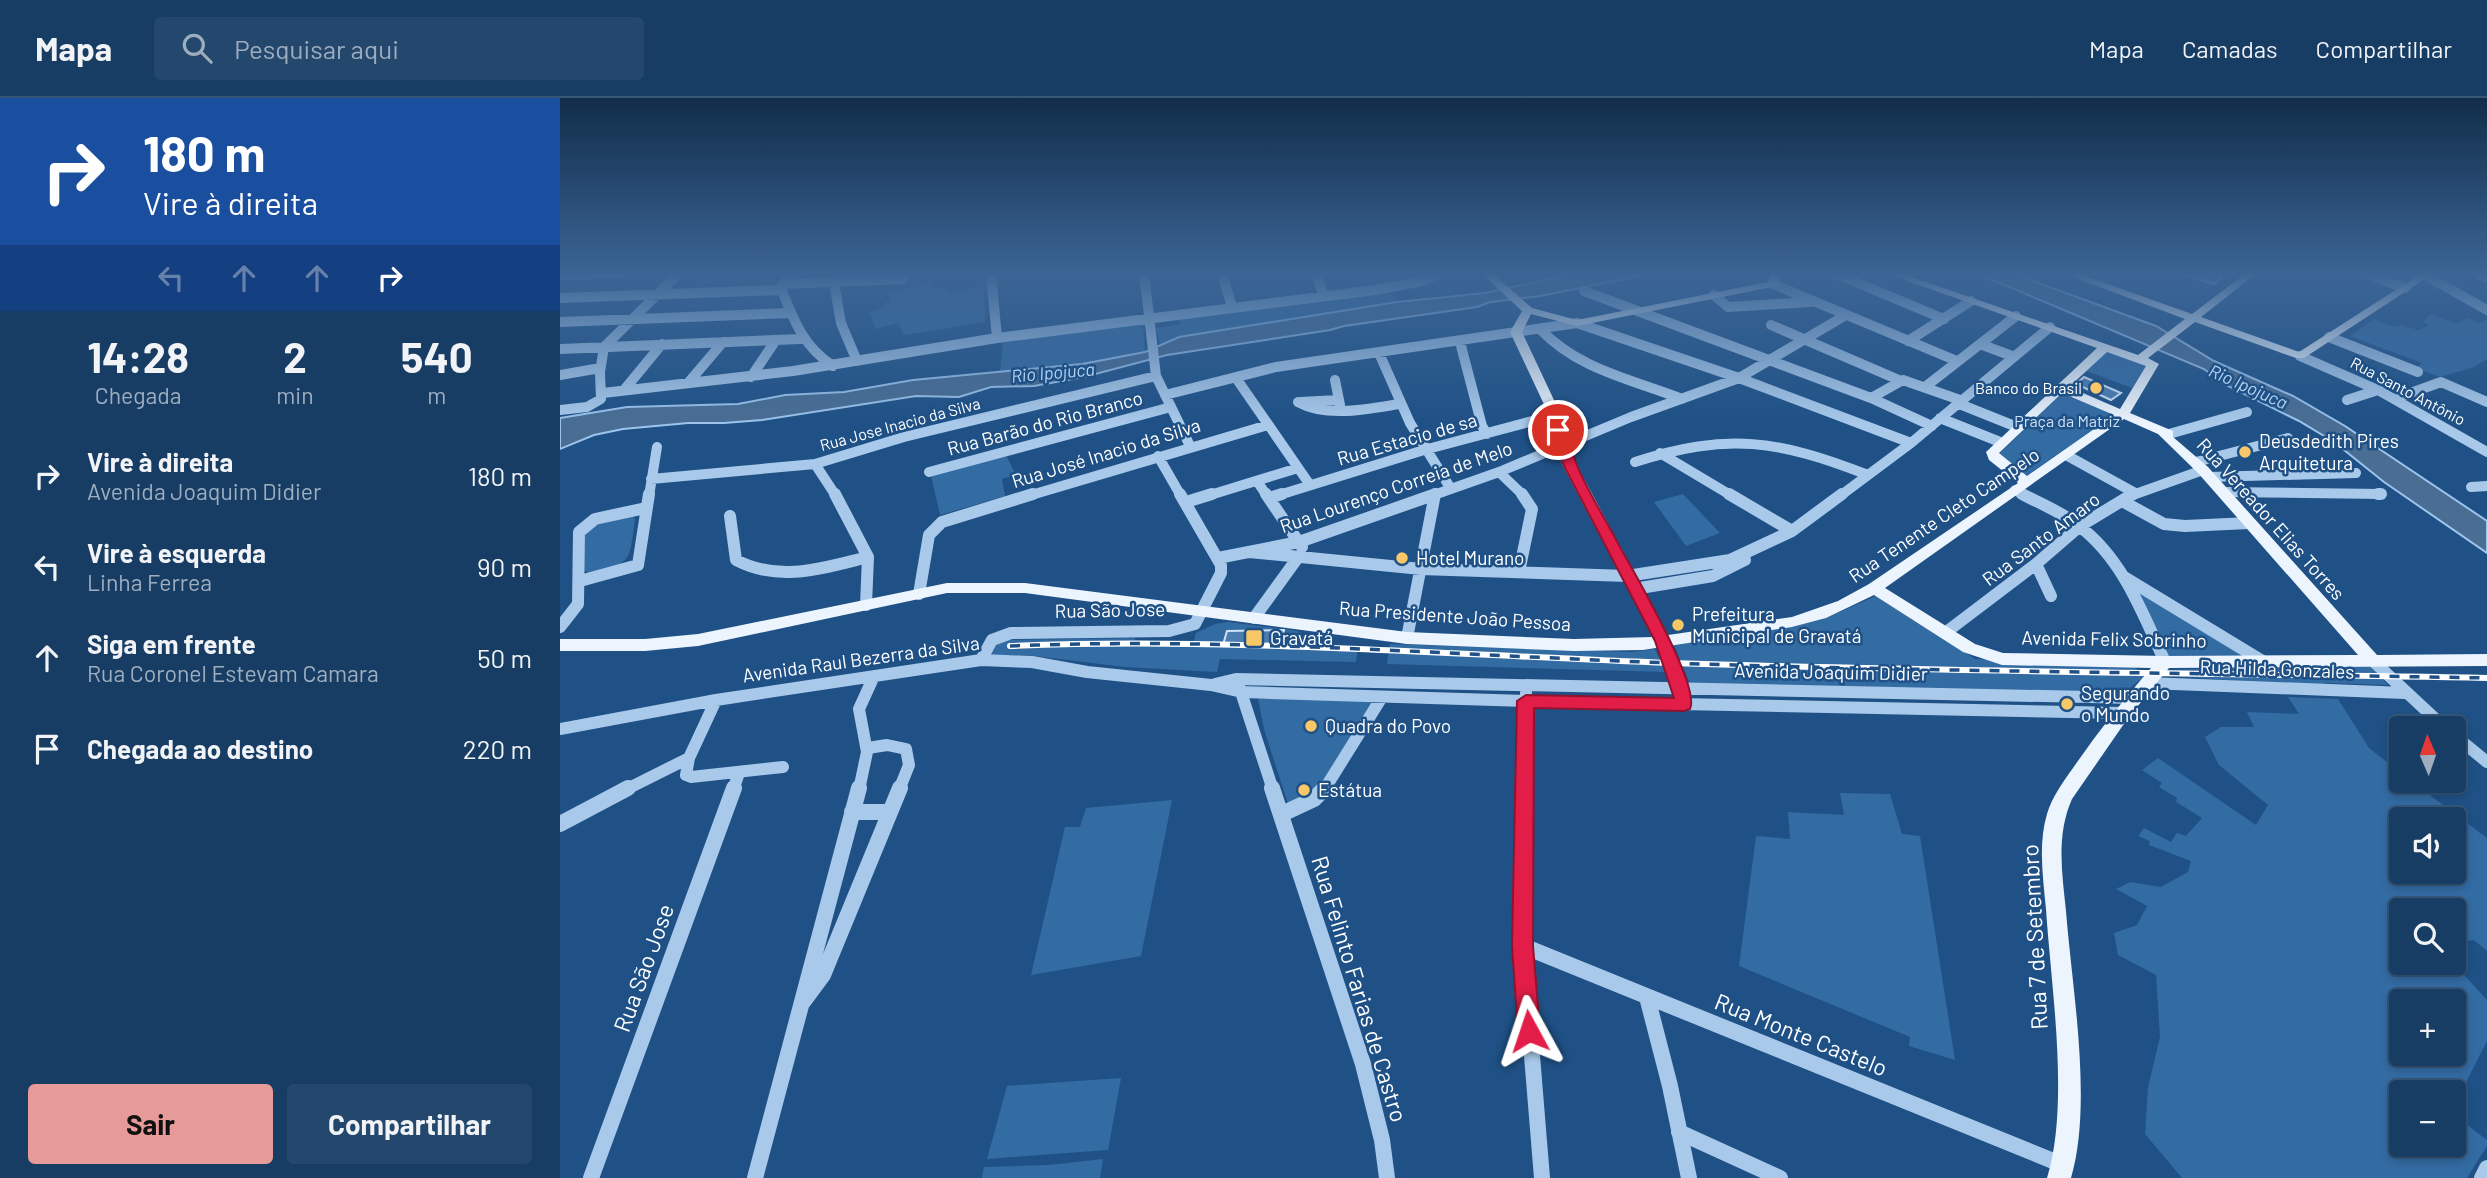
<!DOCTYPE html>
<html lang="pt">
<head>
<meta charset="utf-8">
<style>
	body { margin:0; font-family:Barlow,sans-serif; background:#24486d; color:#f1f3f6; height:100vh; display:flex; flex-direction:column; font-size:26px; white-space:nowrap }
	* { box-sizing:border-box; margin:0 }
	p { font-size:23px; color:#9eaebf }
	.icon { flex:none; width:38px; height:38px; fill:none; stroke:currentColor; stroke-width:2; stroke-linecap:round; stroke-linejoin:round }
	.map { position:relative; flex:1; overflow:hidden }
	.drawer { display:flex; flex-direction:column; background:#173d64; width:560px }
	.drawer>* { flex:none }
	.guide { background:#1a4fa0; color:#fff; overflow:hidden }
	.needle { width:46px; rotate:358deg }
	.tools { position:absolute; left:1829px; top:618px; display:grid; gap:14px }
	.tools a { display:grid; place-items:center; width:77px; height:77px; border-radius:7px; background:#173d64; box-shadow:0 4px 10px #0003,0 0 0 2px #365678; font-size:35px }
	.pin { position:absolute; display:grid; place-items:center; width:60px; height:60px; color:#fff; margin:-30px; border:4px solid #fff; border-radius:50%; box-shadow:0 2px 7px #0007 }
	.me { position:absolute; width:77px; margin:-38px; rotate:355deg; stroke-linejoin:round; filter:drop-shadow(0 0 5px #0008) }
	.turn { display:flex; align-items:center; gap:24px; height:147px; padding:0 28px; font-size:32px }
	.turn .icon { width:91px; height:91px; stroke-width:2.5 }
	.turn b { display:block; font-size:49px; line-height:60px }
	.lanes { display:flex; align-items:center; height:66px; padding:0 28px; background:#0003; justify-content:center; gap:35px; direction:ltr }
	.lanes .off { opacity:.35 }
	.eta { display:flex; justify-content:space-evenly; align-items:center; height:119px; text-align:center }
	.eta b { font-size:42px; font-weight:700; line-height:49px }
	.primary-button { display:flex; gap:14px; margin-top:auto; padding:14px 28px }
	.primary-button a { flex:1; height:80px; border-radius:7px; background:#e69b98; color:#111; font-size:28px; font-weight:700; line-height:80px; text-align:center }
	.primary-button a+a { background:#24486d; color:#f1f3f6 }
	ul { padding:0; list-style:none }
	li { display:flex; align-items:center; gap:21px; height:91px; padding:0 28px }
	li div { flex:1 }
	li b { display:block; font-size:26px }
	li em { font-style:normal }
	header { display:flex; align-items:center; gap:42px; box-sizing:border-box; height:98px; padding:0 35px; background:#173d64; border-bottom:2px solid #365678 }
	header strong { font-size:33px }
	nav { display:flex; gap:38px; margin-inline-start:auto; font-size:24px }
	.search { width:490px; height:63px; background:#24486d; display:flex; align-items:center; gap:18px; box-sizing:border-box; padding:0 24px; border-radius:7px; color:#9eaebf; font-size:26px }
	main { display:flex; flex:1; min-height:0 }
	.map>svg:first-child { display:block }
	.green { fill:#336ba3; fill-rule:evenodd }
	.water { fill:#496d93; stroke:#9cc4ec; stroke-width:2 }
	.building { fill:#4c7db1; stroke:#cde2f8; stroke-width:2 }
	.lines { fill:none; stroke-linecap:round; stroke-linejoin:round }
	.minor-far2 { stroke:#a8c9ea; stroke-width:10 }
	.minor-far1 { stroke:#a8c9ea; stroke-width:12 }
	.minor { stroke:#a8c9ea; stroke-width:16 }
	.major { fill:#ecf4fe; fill-rule:evenodd }
	.rail-casing { stroke:#fff; stroke-width:6 }
	.rail { stroke:#1f5186; stroke-width:3.5; stroke-dasharray:10; stroke-linecap:butt }
	.route { fill:#e11d48; stroke:#92132f; stroke-width:2 }
	.poi-dot { fill:#f8c868; stroke:#1f5186; stroke-width:2.5 }
	.labels { text-anchor:middle; stroke-width:5; stroke-linejoin:round; paint-order:stroke }
	.far-poi-label { font-size:16px; fill:#fff; stroke:#1f5186; text-anchor:end }
	.far-street-label { font-size:16px; fill:#fff; stroke:#1f5186 }
	.far-park-label { font-size:16px; fill:#cde2f8; stroke:#1f5186 }
	.far-water-label { font-size:18px; font-style:italic; fill:#b4d3f2; stroke:#1f5186 }
	.street-label { font-size:19px; fill:#fff; stroke:#1f5186 }
	.poi-label { font-size:19px; fill:#fff; stroke:#1f5186; text-anchor:start }
	.near-street-label { font-size:23px; fill:#fff; stroke:#1f5186 }
</style>
</head>
<body>
<header>
<strong>Mapa</strong>
<div class="search"><svg class="icon" aria-label="search" viewBox="0 0 24 24"><circle cx="10" cy="10" r="6"/><path d="M15 15l6 6"/></svg>Pesquisar aqui</div>
<nav><a>Mapa</a><a>Camadas</a><a>Compartilhar</a></nav>
</header>
<main>
<section class="drawer">
<div class="guide">
<div class="turn"><svg class="icon" aria-label="right" viewBox="0 0 24 24"><path d="M7 20v-9h11M14 6l5 5-5 5"/></svg><div><b>180 m</b>Vire à direita</div></div>
<div class="lanes"><svg class="icon off" aria-label="left" viewBox="0 0 24 24"><path d="M17 20v-9H6M10 6l-5 5 5 5"/></svg><svg class="icon off" aria-label="ahead" viewBox="0 0 24 24"><path d="M12 20V5M6 11l6-6 6 6"/></svg><svg class="icon off" aria-label="ahead" viewBox="0 0 24 24"><path d="M12 20V5M6 11l6-6 6 6"/></svg><svg class="icon" aria-label="right" viewBox="0 0 24 24"><path d="M7 20v-9h11M14 6l5 5-5 5"/></svg></div>
</div>
<div class="eta">
<div><b>14:28</b><p>Chegada</p></div>
<div><b>2</b><p>min</p></div>
<div><b>540</b><p>m</p></div>
</div>
<ul>
<li><svg class="icon" aria-label="right" viewBox="0 0 24 24"><path d="M7 20v-9h11M14 6l5 5-5 5"/></svg><div><b>Vire à direita</b><p>Avenida Joaquim Didier</p></div><em>180 m</em></li>
<li><svg class="icon" aria-label="left" viewBox="0 0 24 24"><path d="M17 20v-9H6M10 6l-5 5 5 5"/></svg><div><b>Vire à esquerda</b><p>Linha Ferrea</p></div><em>90 m</em></li>
<li><svg class="icon" aria-label="ahead" viewBox="0 0 24 24"><path d="M12 20V5M6 11l6-6 6 6"/></svg><div><b>Siga em frente</b><p>Rua Coronel Estevam Camara</p></div><em>50 m</em></li>
<li><svg class="icon" aria-label="arrive" viewBox="0 0 24 24"><path d="M6 21V4h12l-3 4 3 4H6"/></svg><div><b>Chegada ao destino</b></div><em>220 m</em></li>
</ul>
<div class="primary-button"><a>Sair</a><a>Compartilhar</a></div>
</section>
<div class="map">
<svg width="1927" height="1080" viewBox="0 0 1927 1080">
	<rect width="100%" height="100%" fill="#1f5186"/>
	<!-- green -->
	<path class="green" d="M372,185L373,192L386,190L388,195L424,189L425,224L344,237L338,225L315,231L310,214L324,210L323,206L331,202L328,195Z
		M828,193L837,204L619,239L600,247L596,230L620,226L617,218L692,209L694,212Z
		M1871,216L1897,226L1907,220L1919,225L1927,221V261L1914,269L1880,279L1856,270L1862,265L1790,238L1814,221L1834,229L1841,227L1859,232L1869,227L1863,224Z
		M583,224L585,254L522,266L440,274L443,243Z
		M1548,252L1589,266L1572,290L1526,273Z
		M1503,294L1555,316L1465,379L1439,356Z
		M446,357L456,377L442,381L445,398L380,417L371,378Z
		M1123,396L1160,435L1126,448L1094,404Z
		M72,418L75,421C69,466 72,464 29,476L24,472V438L32,427Z
		M1572,487L1690,559H1608Z
		M1318,497L1415,561L1571,566L1585,578L1562,596L1131,588L1114,547L1236,528L1266,520Z
		M668,524L732,532L741,534L737,546L650,547L798,550L796,564L660,561L657,574L565,569L466,557H430L431,551L443,542L575,540V545L633,547L636,535L655,526Z
		M830,546L1072,554L1095,551L1106,574L827,566Z
		M1808,566L1828,587L1764,585L1760,589L1613,578L1605,572Z
		M1728,599L1778,601L1809,650L1841,675V682L1851,683L1927,740V853L1914,842L1894,845V812H1841V864L1893,865L1927,902V943L1894,1008V994H1841V1046H1894V1017L1927,1042V1048L1907,1080H1622L1585,1036L1588,989L1600,939L1596,877L1558,857L1554,835L1577,827L1587,808L1556,791L1570,784L1601,789L1628,774L1631,763L1589,747L1590,743L1578,738L1584,730L1611,744L1617,735L1626,738L1642,720L1616,704L1617,700L1599,689L1602,685L1582,672L1598,660L1696,727L1708,707L1659,667L1645,639L1661,629H1694L1687,614L1739,616ZM1841,721H1894V774H1841ZM1841,903H1894V956H1841Z
		M698,601H811L812,604L756,694L728,706L704,631Z
		M1280,695L1330,696L1342,736L1360,738L1395,962L1349,948L1350,939L1179,868L1196,738L1230,741L1228,714L1284,717Z
		M612,702L581,858L471,877L505,729H520L526,710Z
		M561,980L548,1052L427,1061L447,988Z
		M543,1061L540,1080H422L424,1069L489,1067Z"/>
	<!-- water -->
	<path class="water" d="M1017,175H1095L980,198L930,204L917,209L784,228L770,232L607,257L524,279L474,288L431,289L399,299L356,298L202,322L164,325H128L63,331L34,337L0,351V320L67,309L178,306L225,297L284,294L353,282L522,266L585,254L619,239L837,204L925,195Z
		M1416,175H1451L1596,228L1654,263L1733,298L1785,328L1927,423V455L1824,384L1774,344L1739,323L1664,286L1644,271Z"/>
	<!-- building -->
	<path class="building" d="M1625,175H1652L1662,178L1654,186L1625,177Z
		M1524,279L1561,295L1551,302L1516,286Z
		M724,532L721,547H663L667,533Z"/>
	<g class="lines">
		<!-- minor-far2 -->
		<path class="minor-far2" d="M231,175L221,190C234,223 243,248 273,268
			M431,175L437,240
			M584,175L596,278L630,348
			M662,175L672,209
			M756,175L763,197
			M1274,175L1384,221
			M1806,175L1845,190
			M1916,175L1927,180
			M0,177L64,175
			M1865,177L1927,212
			M274,185L281,225L297,263
			M222,186L343,181
			M1213,186L1397,263
			M1024,193L1311,300L1372,328
			M1154,197L1168,209L1250,204
			M0,200L221,192
			M0,224L229,215
			M1211,227L1339,282
			M980,231C1019,272 1071,281 1122,301
			M1769,239L1858,274
			M1348,243L1411,203
			M900,244L922,328L927,336
			M1420,246L1452,258
			M0,251L240,241
			M819,255L850,325L891,391
			M1740,258L1818,292L1927,354
			M0,277L40,270
			M191,279L216,242
			M676,280L750,387
			M775,282L780,307
			M128,285L163,244
			M1365,289L1456,218
			M64,292L102,246
			M43,295L233,273L437,240L815,192L862,183L881,175
			M605,297L716,269L1017,225L1179,280L1351,345
			M1311,300L1343,282L1400,302
			M1834,301L1881,284L1927,304
			M1787,302L1818,292
			M738,304C767,320 808,311 839,306
			M740,304L778,302
			M1397,305L1457,329
			M0,312L27,309L41,301L40,274L44,249L119,175
			M1380,320L1440,344
			M1609,336L1687,314
			M1100,355L1172,398
			M1506,357L1575,395
			M598,358L621,398
			M1075,364C1168,334 1218,342 1308,377
			M1636,364L1728,340
			M255,366L276,398
			M369,374L611,309
			M939,374L964,398
			M1650,379L1796,375
			M91,381L255,366L344,339L596,278
			M697,383L707,398
			M1911,389L1927,388
			M1455,392L1466,398
			M1663,394L1821,396
			M89,398L97,349
			M468,398L708,327
			M647,398L738,370
			M716,398L864,352L995,317
			M871,398L939,374L1071,319L1179,280L1286,217
			M1280,398L1351,345L1490,229
			M1570,398L1643,372"/>
		<!-- minor-far1 -->
		<path class="minor-far1" d="M275,396L308,459L306,507
			M706,396L742,449
			M1169,396L1232,433
			M1462,396C1481,406 1502,414 1519,428C1563,461 1583,516 1605,564
			M1818,396H1821
			M709,400L722,396
			M1562,403L1604,426L1625,428L1689,425
			M626,404L652,396
			M170,418L176,462C220,485 263,470 308,459
			M689,454L861,471L1067,478L1170,462L1232,433L1282,396
			M658,460L739,444L876,396
			M1476,466L1491,498
			M959,474L972,411L962,396
			M1564,479L1704,564
			M20,483L78,467L89,396
			M1074,491L1153,478L1185,462
			M359,496L369,437L382,424L473,396
			M694,520L739,458
			M0,529L18,506L19,434L35,421L86,410
			M1385,535L1476,466L1520,428L1573,396
			M847,540L875,396
			M1103,543L1122,595
			M421,562L432,542L451,535L609,533L635,526L661,475V467L620,396
			M1812,562L1885,630
			M1588,585L1845,595
			M655,586L676,581L1574,600
			M679,588L713,692
			M156,602L129,660L126,677L131,679L223,669
			M0,631L156,602L421,562L472,564L527,574L651,587L682,594L966,603L1562,615
			M1894,637L1927,664
			M308,650L327,647L346,651L349,667L339,692
			M65,692L129,660
			M173,692L179,675
			M299,692L307,654L299,611L314,578
			M764,692L822,599
			M965,692L966,595"/>
		<!-- minor -->
		<path class="minor" d="M712,690L803,966L822,1042L827,1080
			M965,690L963,848L982,1080
			M292,714H330
			M722,716L754,701L765,690
			M0,726L68,690
			M963,848L1503,1067
			M1087,899L1110,988L1129,1080
			M243,904L263,877L340,690
			M1119,1034L1220,1080
			M31,1080L174,690
			M195,1080L299,690
			M1922,1080L1927,1070"/>
		<!-- major -->
		<path class="major" d="M921,175H932L972,210L1017,222L1208,184L1211,175H1221L1217,188L1017,228L971,216L962,234L1001,317L1008,348L1017,368L1108,537L1232,519L1278,503L1309,486L1458,385L1429,362L1426,354L1537,250L1325,175H1340L1578,257L1625,221L1502,175H1517L1632,216L1686,175H1697L1641,219L1739,254L1862,175H1874L1744,260H1736L1635,224L1588,260L1599,266L1570,315L1613,333V339L1648,369L1817,557L1927,556V568L1609,570L1568,620L1512,701C1496,737 1502,775 1506,813C1512,890 1533,1006 1511,1080H1487C1510,1006 1491,889 1486,811C1483,780 1478,746 1487,716C1492,699 1503,684 1513,670C1537,635 1563,602 1591,570L1442,567L1403,554L1314,497L1266,520L1232,529L1083,552L1014,553L847,546L465,495H387L138,548L85,553H0V541H85L138,536L387,485H465L847,534L1014,541L1093,539L1003,368L996,348L989,317L950,234L962,213ZM1547,254L1586,268L1560,311L1509,289ZM1502,295L1554,317L1467,378L1439,355ZM1564,321L1598,336L1638,375L1798,557L1605,558L1443,555L1415,546L1325,490Z"/>
		<!-- rail casing -->
		<g class="rail-casing">
			<path id="rail" d="M450,548C670,539 891,557 1110,565C1382,574 1655,575 1927,580"/>
		</g>
		<!-- rail -->
		<use href="#rail" class="rail"/>
	</g>
	<!-- sky -->
	<linearGradient id="sky" x2="0" y2="1"><stop stop-color="#112d4a"/><stop offset="0.54" stop-color="#3c6595"/><stop offset="1" stop-color="#3c6595" stop-opacity="0"/></linearGradient>
	<rect width="1927" height="326" fill="url(#sky)"/>
	<!-- route -->
	<path class="route" d="M998,329C1009,333 1012,355 1016,365C1028,395 1047,423 1061,451C1075,476 1141,589 1130,611L1124,613L974,610L973,848L980,933L977,941L969,944L962,941L958,933L952,848L957,603L966,597L1114,600L1095,543L1004,368L992,332Z"/>
	<!-- markers -->
	<g class="poi-dot">
		<circle cx="1536" cy="290" r="7"/>
		<circle cx="1685" cy="354" r="7"/>
		<circle cx="842" cy="460" r="7"/>
		<circle cx="1118" cy="527" r="7"/>
		<rect x="685" y="531" width="18" height="18" rx="3.5"/>
		<circle cx="1507" cy="606" r="7"/>
		<circle cx="751" cy="628" r="7"/>
		<circle cx="744" cy="692" r="7"/>
	</g>
	<g class="labels">
		<!-- far-poi labels -->
		<g class="far-poi-label">
			<text x="1522" y="296">Banco do Brasil</text>
		</g>
		<!-- far-street labels -->
		<g class="far-street-label">
			<text transform="translate(1848 293) rotate(28)" y="6">Rua Santo Antônio</text>
			<text transform="translate(340 326) rotate(-15)" y="6">Rua Jose Inacio da Silva</text>
		</g>
		<!-- far-park labels -->
		<g class="far-park-label">
			<text x="1507" y="329">Praça da Matriz</text>
		</g>
		<!-- far-water labels -->
		<g class="far-water-label">
			<text transform="translate(493 275) rotate(-5)" y="6">Rio Ipojuca</text>
			<text transform="translate(1688 289) rotate(24)" y="6">Rio Ipojuca</text>
		</g>
		<!-- street labels -->
		<g class="street-label">
			<text transform="translate(485 325) rotate(-15)" y="7">Rua Barão do Rio Branco</text>
			<text transform="translate(847 341) rotate(-16)" y="7">Rua Estacio de sa</text>
			<text transform="translate(546 355) rotate(-17)" y="7">Rua José Inacio da Silva</text>
			<text transform="translate(836 389) rotate(-19)" y="7">Rua Lourenço Correia de Melo</text>
			<text transform="translate(1384 417) rotate(-34)" y="7">Rua Tenente Cleto Campelo</text>
			<text transform="translate(1711 421) rotate(48)" y="7">Rua Vereador Elias Torres</text>
			<text transform="translate(1481 441) rotate(-37)" y="7">Rua Santo Amaro</text>
			<text transform="translate(550 512) rotate(-1)" y="7">Rua São Jose</text>
			<text transform="translate(895 518) rotate(4)" y="7">Rua Presidente João Pessoa</text>
			<text transform="translate(1554 541) rotate(1)" y="7">Avenida Felix Sobrinho</text>
			<text transform="translate(301 561) rotate(-8)" y="7">Avenida Raul Bezerra da Silva</text>
			<text transform="translate(1717 571) rotate(2)" y="7">Rua Hilda Gonzales</text>
			<text transform="translate(1271 574) rotate(1)" y="7">Avenida Joaquim Didier</text>
		</g>
		<!-- poi labels -->
		<g class="poi-label">
			<text x="1699" y="350">Deusdedith Pires<tspan x="1699" dy="22">Arquitetura</tspan></text>
			<text x="856" y="467">Hotel Murano</text>
			<text x="1132" y="523">Prefeitura<tspan x="1132" dy="22">Municipal de Gravatá</tspan></text>
			<text x="710" y="547">Gravatá</text>
			<text x="1521" y="602">Segurando<tspan x="1521" dy="22">o Mundo</tspan></text>
			<text x="765" y="635">Quadra do Povo</text>
			<text x="758" y="699">Estátua</text>
		</g>
		<!-- near-street labels -->
		<g class="near-street-label">
			<text transform="translate(1475 839) rotate(-93)" y="8">Rua 7 de Setembro</text>
			<text transform="translate(84 870) rotate(-70)" y="8">Rua São Jose</text>
			<text transform="translate(799 891) rotate(73)" y="8">Rua Felinto Farias de Castro</text>
			<text transform="translate(1241 937) rotate(22)" y="8">Rua Monte Castelo</text>
		</g>
	</g>
</svg>
<div class="tools">
<a><svg class="needle" viewBox="-14 -14 28 28"><path d="M0-13l5 13h-10z" fill="#e53935"/><path d="M0 13l5-13h-10z" fill="#9eaebf"/></svg></a>
<a><svg class="icon" aria-label="sound" viewBox="0 0 24 24"><path d="M4 9h4l5-4v14l-5-4H4zM17 9q2 3 0 6"/></svg></a>
<a><svg class="icon" aria-label="search" viewBox="0 0 24 24"><circle cx="10" cy="10" r="6"/><path d="M15 15l6 6"/></svg></a>
<a>+</a>
<a>−</a>
</div>
<div class="pin" style="left:998px;top:332px;background:#d93025"><svg class="icon" aria-label="arrive" viewBox="0 0 24 24"><path d="M6 21V4h12l-3 4 3 4H6"/></svg></div>
<svg class="me" style="left:969px;top:933px" viewBox="-20 -20 40 40"><path d="M0-17L14 15 0 8-14 15z" fill="#e11d48" stroke="#fff" stroke-width="4"/></svg>
</div>
</main>
</body>
</html>
